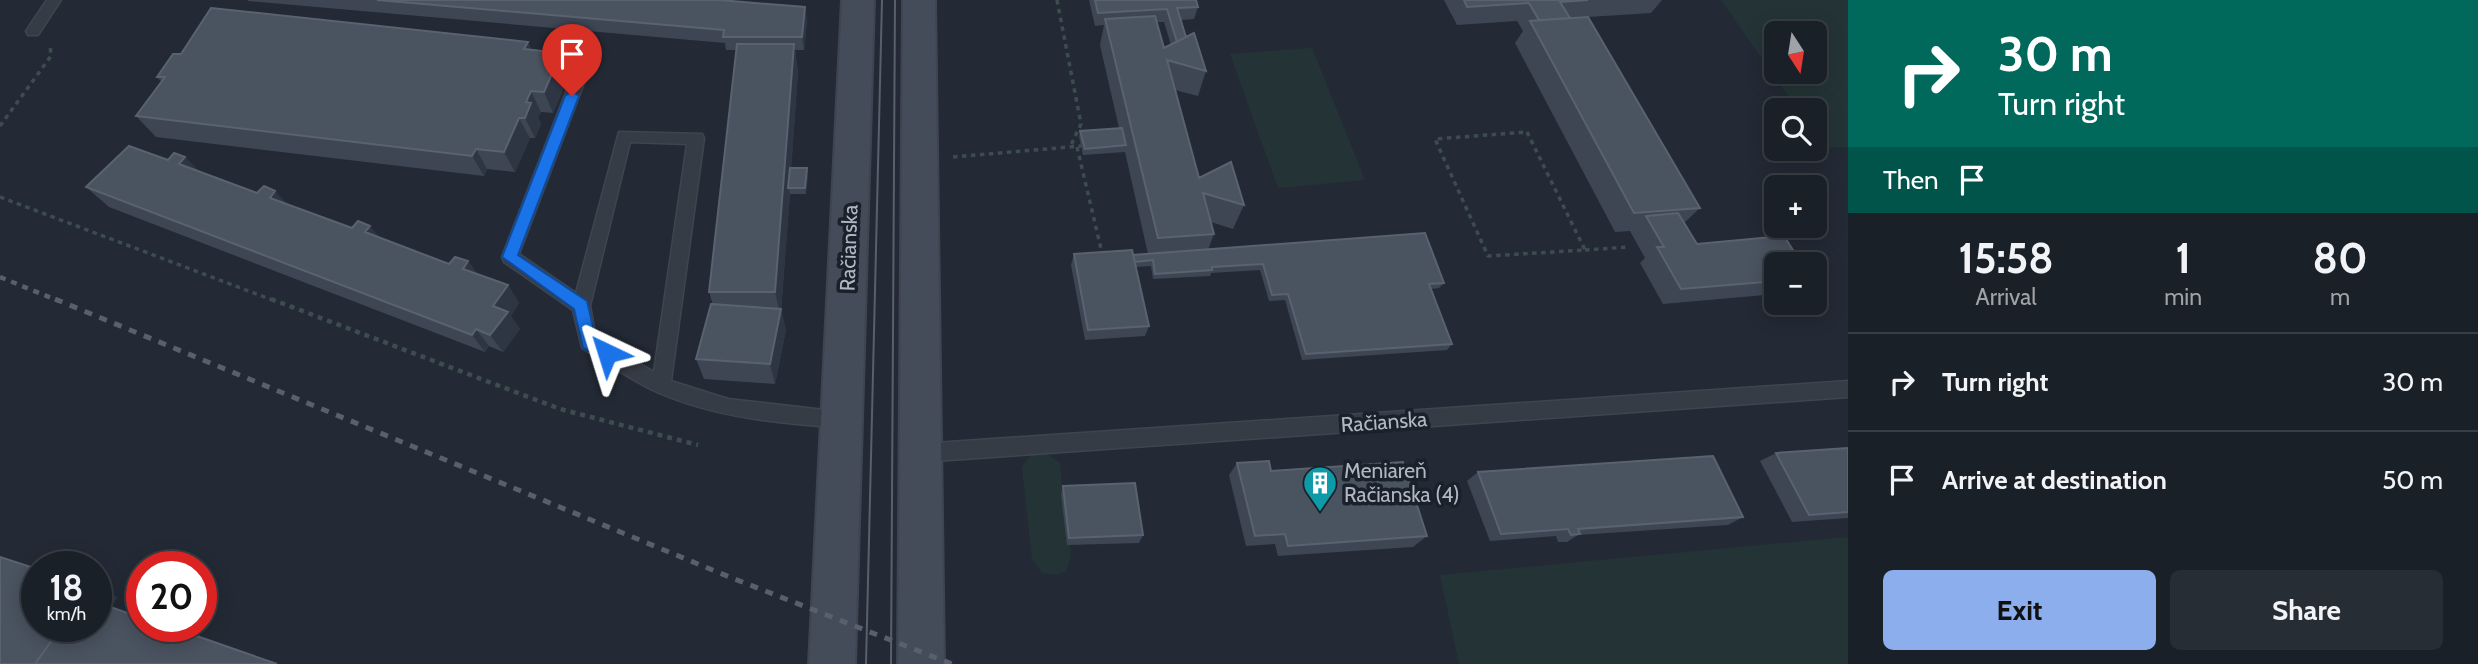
<!DOCTYPE html>
<html lang="en">
<head>
<meta charset="utf-8">
<style>
	body { margin:0; font-family:Cabin,sans-serif; background:#272d34; color:#f1f3f6; height:100vh; display:flex; flex-direction:column; font-size:26px; white-space:nowrap }
	* { box-sizing:border-box; margin:0 }
	p { font-size:23px; color:#9fa3a8 }
	.icon { flex:none; width:38px; height:38px; fill:none; stroke:currentColor; stroke-width:2; stroke-linecap:round; stroke-linejoin:round }
	.map { position:relative; flex:1; overflow:hidden }
	.side { display:flex; flex-direction:column; background:#1a2028; width:630px }
	.side>* { flex:none }
	.banner { background:#00695c; color:#fff; overflow:hidden }
	.needle { width:46px; rotate:168deg }
	.tools { position:absolute; left:1764px; top:21px; display:grid; gap:14px }
	.tools a { display:grid; place-items:center; width:63px; height:63px; border-radius:10px; background:#1a2028; box-shadow:0 4px 18px #0003,0 0 0 2px #383e45; font-size:35px }
	.speed { position:absolute; left:21px; top:551px; display:flex; gap:14px; font-size:35px; font-weight:700; text-align:center }
	.speed>* { display:grid; place-content:center; width:91px; height:91px; border-radius:50%; background:#1a2028; box-shadow:0 4px 18px #0003,0 0 0 2px #383e45; line-height:1 }
	.speed small { font-size:18px; font-weight:400 }
	.speed .limit { border:10px solid #d22; background:#fff; color:#111 }
	.pin { position:absolute; display:grid; place-items:center; width:60px; height:60px; color:#fff; margin:-72px -30px; border-radius:50% 50% 50% 0; rotate:-45deg; box-shadow:0 0 7px #0007 }
	.pin .icon { rotate:45deg }
	.me { position:absolute; width:77px; margin:-38px; rotate:319deg; stroke-linejoin:round; filter:drop-shadow(0 0 5px #0008) }
	.turn { display:flex; align-items:center; gap:24px; height:147px; padding:0 35px; font-size:32px }
	.turn .icon { width:91px; height:91px; stroke-width:2.5 }
	.turn b { display:block; font-size:49px; line-height:60px }
	.then { display:flex; align-items:center; height:66px; padding:0 35px; background:#0003; gap:14px; font-size:26px }
	.eta { display:flex; justify-content:space-evenly; align-items:center; height:119px; text-align:center }
	.eta b { font-size:42px; font-weight:700; line-height:49px }
	.primary-button { display:flex; gap:14px; margin-top:auto; padding:14px 35px }
	.primary-button a { flex:1; height:80px; border-radius:10px; background:#8caeec; color:#111; font-size:28px; font-weight:700; line-height:80px; text-align:center }
	.primary-button a+a { background:#272d34; color:#f1f3f6 }
	ul { padding:0; list-style:none }
	li { display:flex; align-items:center; gap:21px; height:98px; padding:0 35px; border-top:2px solid #383e45 }
	li div { flex:1 }
	li b { display:block; font-size:26px }
	li em { font-style:normal }
	main { display:flex; flex:1; min-height:0 }
	.map>svg:first-child { display:block }
	.green { fill:#243436; fill-rule:evenodd }
	.lines { fill:none; stroke-linecap:round; stroke-linejoin:round }
	.lane-casing { stroke:#3f4550; stroke-width:3 }
	.secondary-casing { stroke:#3f4550; stroke-width:4 }
	.path-far1 { stroke:#3d4d4f; stroke-width:3.5; stroke-dasharray:4.5 4.5; stroke-linecap:butt }
	.path { stroke:#3d4d4f; stroke-width:4.5; stroke-dasharray:5 5; stroke-linecap:butt }
	.lane { fill:#363c46; fill-rule:evenodd }
	.secondary { fill:#444b59; fill-rule:evenodd }
	.tram { stroke:#58606d; stroke-width:2 }
	.rail-far1 { stroke:#58606d; stroke-width:4.5; stroke-dasharray:6 6; stroke-linecap:butt }
	.rail { stroke:#58606d; stroke-width:5; stroke-dasharray:8 8; stroke-linecap:butt }
	.wall { fill:#3e4654; fill-rule:evenodd }
	.shaded-wall { fill:#2e3643 }
	.building { fill:#4a5360; stroke:#5a6270; stroke-width:2 }
	.route { fill:#1a73e8; stroke:#114b97; stroke-width:2 }
	.labels { text-anchor:middle; stroke-width:7; stroke-linejoin:round; paint-order:stroke }
	.street-label { font-size:21px; fill:#b0b7c3; stroke:#1b212b }
	.poi-label { font-size:21px; fill:#b0b7c3; stroke:#1b212b; text-anchor:start }
</style>
</head>
<body>
<main>
<div class="map">
<svg width="1848" height="664" viewBox="0 0 1848 664">
	<rect width="100%" height="100%" fill="#232a35"/>
	<!-- green -->
	<path class="green" d="M1721,0H1848V147L1825,148L1815,134V110H1798ZM1776,33H1815V72H1776Z
		M1312,48L1365,180L1278,188L1230,54Z
		M1043,451L1060,463L1067,545H1070L1071,557L1066,571L1057,575L1042,573L1032,559L1022,467L1033,452Z
		M1848,537V664H1459L1440,575Z"/>
	<g class="lines">
		<!-- lane casing -->
		<g class="lane-casing">
			<path id="lane" d="M47,0H61L38,35H28L26,31Z
				M591,41L598,46L519,254L576,293L619,132L702,134L704,138L671,381L728,399L842,412L848,414L851,420L848,426L842,428C779,423 716,418 657,392C631,380 607,363 582,348L573,310L504,262L502,257L584,46ZM630,142L687,144L654,372L596,339L590,306Z
				M1848,381V397L920,462L913,459L911,453L913,447L920,444Z"/>
		</g>
		<!-- secondary casing -->
		<g class="secondary-casing">
			<path id="secondary" d="M842,0H874L855,664H809Z
				M903,0H935L944,664H898Z"/>
		</g>
		<!-- path-far1 -->
		<path class="path-far1" d="M1057,0L1081,124L1070,147
			M0,126L51,56L50,45
			M1527,132L1585,250L1488,256L1435,139Z
			M1077,147L1102,253
			M953,157L1081,146
			M0,197L275,301
			M1585,250L1628,247"/>
		<!-- path -->
		<path class="path" d="M271,299L560,409L698,445"/>
		<!-- lane -->
		<use href="#lane" class="lane"/>
		<!-- secondary -->
		<use href="#secondary" class="secondary"/>
		<!-- tram -->
		<path class="tram" d="M866,664L882,0
			M891,664L895,0"/>
		<!-- rail-far1 -->
		<path class="rail-far1" d="M0,277L59,301"/>
		<!-- rail -->
		<path class="rail" d="M55,299L732,578L952,664"/>
	</g>
	<!-- wall -->
	<path class="wall" d="M248,0H719L805,7L807,20L804,50H795L798,72L791,168H807L808,174L806,194H790L781,310L786,330L775,384L704,379L696,359L713,305L709,292L736,50H726L725,43L248,1Z
		M1089,0H1196L1198,7L1194,19L1181,20L1186,37L1206,71L1198,96L1175,90L1199,178L1244,205L1233,229L1211,222L1214,234L1208,250L1444,283L1439,288L1431,289L1452,344L1447,350L1302,360L1285,300L1269,301L1260,270L1211,273L1210,276L1153,279L1151,266L1136,267L1149,326L1145,336L1085,340L1071,265L1074,254L1133,255L1148,254L1125,152L1083,155L1079,137L1080,131L1119,128L1100,45L1104,25L1095,26ZM1157,22H1164L1171,45L1164,48Z
		M1444,0H1662L1651,13L1588,17L1700,208L1684,223L1697,244L1776,264V294L1663,304L1640,263L1645,258L1630,231L1615,232L1515,43L1523,31L1517,21L1457,25Z
		M528,42L531,49L561,53L570,74L553,113L541,112L538,118L541,124L535,138H530L515,172L487,169L484,176L156,137L136,116L162,82L157,77L181,54Z
		M199,172L449,264L468,261L477,274L508,285L519,303L511,316L520,329L503,352L489,346L485,352L109,207L86,187Z
		M1848,448V518L1792,522L1760,461L1776,453Z
		M1237,463L1271,471L1427,536L1413,547L1278,556L1275,544L1246,546L1229,475Z
		M1478,472L1743,517L1728,525L1578,535L1567,542H1558L1556,536L1490,541L1467,481Z
		M1063,486L1143,535L1139,543L1067,545L1061,494Z"/>
	<!-- shaded-wall -->
	<path class="shaded-wall" d="M805,7L807,20L804,50L802,37Z
		M528,42L537,63L524,49Z
		M794,44L798,72L790,188H788L790,193L781,310L786,330L775,384L770,364L780,313L775,292Z
		M561,53L570,74L553,113L544,92Z
		M531,91L541,112L538,118L541,124L535,138L525,118L526,102Z
		M519,118L530,138L515,172L504,152Z
		M476,149L487,169L484,176L472,156Z
		M185,157L205,177L179,164Z
		M807,168L808,174L806,194L805,188Z
		M275,191L293,210L270,198Z
		M370,226L386,245L365,232Z
		M468,261L481,279L463,269Z
		M508,285L519,303L511,316L520,329L503,352L490,335L493,306Z
		M476,329L489,346L485,352L472,335Z
		M96,589L118,597L71,664L96,626Z"/>
	<!-- building -->
	<path class="building" d="M377,0H719L805,7L802,37H723L724,30Z
		M1095,0H1196L1198,7L1177,8L1186,37L1177,42L1167,9L1098,13Z
		M1464,0H1588L1560,2L1570,18L1539,20L1529,3L1467,7Z
		M211,8L528,42L524,49L561,53L544,92L531,91L526,102L531,103L525,118H519L504,152L476,149L472,156L136,116L165,77H157L173,54H181Z
		M1155,16L1164,48L1194,33L1206,71L1167,60L1199,178L1231,162L1244,205L1203,193L1214,234L1158,238L1105,19Z
		M1588,17L1700,208L1634,213L1530,21Z
		M737,44H794L775,292H709Z
		M1122,128L1126,145L1085,149L1080,131Z
		M129,146L168,160L174,153L185,157L179,164L257,193L264,186L275,191L270,198L352,228L358,221L370,226L365,232L449,264L455,257L468,261L463,269L508,285L493,306L508,312L490,335L476,329L472,335L86,187Z
		M790,168H807L805,188H788Z
		M1678,213L1697,244L1784,236L1802,264H1776V281L1681,289L1657,247H1664L1646,216Z
		M1425,233L1444,283L1429,284L1452,344L1306,354L1288,294L1272,295L1263,264L1212,267V270L1155,274L1153,260L1135,262L1133,255Z
		M1132,250L1149,326L1088,330L1074,254Z
		M711,304L781,309L770,364L696,359Z
		M1848,448V512L1809,515L1776,453Z
		M1713,456L1743,517L1578,529L1580,534L1571,535L1568,529L1501,534L1478,472Z
		M1269,461L1271,471L1403,462L1427,536L1288,546L1285,534L1255,536L1237,463Z
		M1135,483L1143,535L1069,538L1063,486Z
		M0,557L37,569V626H62L35,664H0Z
		M96,602L142,618V626H168L277,664H35L62,626H96Z"/>
	<!-- route -->
	<path class="route" d="M572,91L579,96L518,255L587,301L596,339L612,348L615,353L607,360L583,348L574,309L502,257L565,96Z"/>
	<!-- icons -->
	<defs>
		<g id="building-pin" transform="scale(1.75)"><path d="M0 17L-7.5 6A9.5 9.5 0 1 1 7.5 6Z" fill="#0f9aa8" stroke="#1b212b"/><path d="M-4-6H4V6H1V3H-1V6H-4ZM-2.5-4.3h1.7v1.8h-1.7ZM.8-4.3h1.7v1.8H.8ZM-2.5-1h1.7V.8h-1.7ZM.8-1h1.7V.8H.8Z" fill="#fff"/></g>
	</defs>
	<g fill-rule="evenodd">
		<use href="#building-pin" x="1320" y="483"/>
	</g>
	<g class="labels">
		<!-- street labels -->
		<g class="street-label">
			<text transform="translate(849 248) rotate(-88)" y="7">Račianska</text>
			<text transform="translate(1384 422) rotate(-4)" y="7">Račianska</text>
		</g>
		<!-- poi labels -->
		<g class="poi-label">
			<text x="1344" y="478">Meniareň<tspan x="1344" dy="24">Račianska (4)</tspan></text>
		</g>
	</g>
</svg>
<div class="tools">
<a><svg class="needle" viewBox="-14 -14 28 28"><path d="M0-13l5 13h-10z" fill="#e53935"/><path d="M0 13l5-13h-10z" fill="#9fa3a8"/></svg></a>
<a><svg class="icon" aria-label="search" viewBox="0 0 24 24"><circle cx="10" cy="10" r="6"/><path d="M15 15l6 6"/></svg></a>
<a>+</a>
<a>−</a>
</div>
<div class="speed"><div>18<small>km/h</small></div><div class="limit">20</div></div>
<div class="pin" style="left:572px;top:96px;background:#d93025"><svg class="icon" aria-label="arrive" viewBox="0 0 24 24"><path d="M6 21V4h12l-3 4 3 4H6"/></svg></div>
<svg class="me" style="left:607px;top:353px" viewBox="-20 -20 40 40"><path d="M0-17L14 15 0 8-14 15z" fill="#1a73e8" stroke="#fff" stroke-width="4"/></svg>
</div>
<section class="side">
<div class="banner">
<div class="turn"><svg class="icon" aria-label="right" viewBox="0 0 24 24"><path d="M7 20v-9h11M14 6l5 5-5 5"/></svg><div><b>30 m</b>Turn right</div></div>
<div class="then">Then<svg class="icon" aria-label="arrive" viewBox="0 0 24 24"><path d="M6 21V4h12l-3 4 3 4H6"/></svg></div>
</div>
<div class="eta">
<div><b>15:58</b><p>Arrival</p></div>
<div><b>1</b><p>min</p></div>
<div><b>80</b><p>m</p></div>
</div>
<ul>
<li><svg class="icon" aria-label="right" viewBox="0 0 24 24"><path d="M7 20v-9h11M14 6l5 5-5 5"/></svg><div><b>Turn right</b></div><em>30 m</em></li>
<li><svg class="icon" aria-label="arrive" viewBox="0 0 24 24"><path d="M6 21V4h12l-3 4 3 4H6"/></svg><div><b>Arrive at destination</b></div><em>50 m</em></li>
</ul>
<div class="primary-button"><a>Exit</a><a>Share</a></div>
</section>
</main>
</body>
</html>
